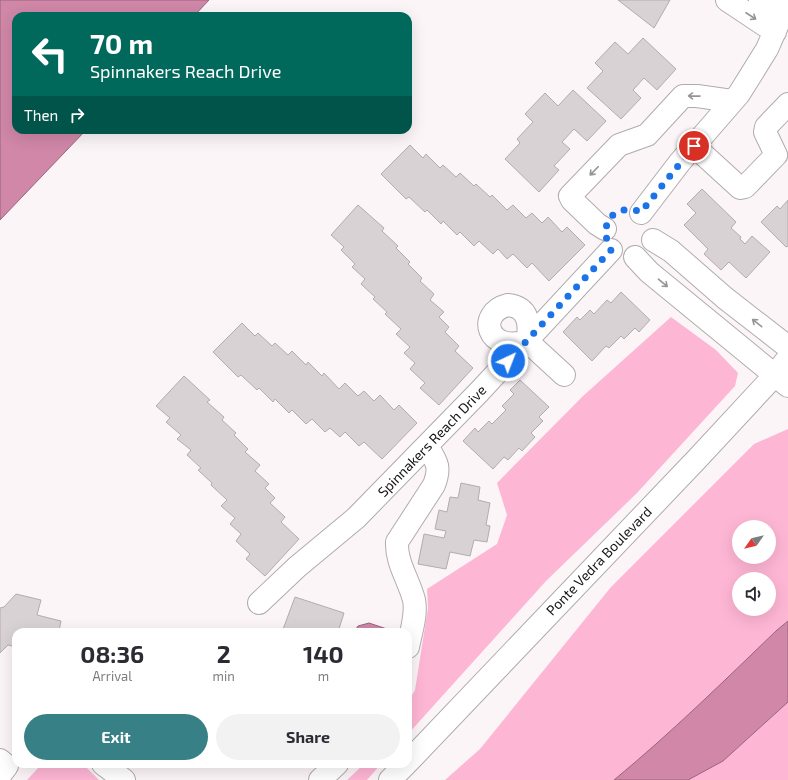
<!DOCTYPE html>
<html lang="en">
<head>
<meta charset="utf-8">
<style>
	body { margin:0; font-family:"Exo 2",sans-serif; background:#f2f2f3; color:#2b2b33; height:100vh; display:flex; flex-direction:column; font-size:15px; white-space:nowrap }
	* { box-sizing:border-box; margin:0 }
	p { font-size:13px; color:#7c7c81 }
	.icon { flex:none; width:22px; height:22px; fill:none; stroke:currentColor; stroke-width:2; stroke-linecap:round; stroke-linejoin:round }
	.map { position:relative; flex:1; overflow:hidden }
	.panel { position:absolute; left:12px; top:628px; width:400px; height:140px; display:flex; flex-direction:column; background:#fff; border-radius:12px; box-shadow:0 4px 16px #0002 }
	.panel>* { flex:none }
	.guide { position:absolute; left:12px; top:12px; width:400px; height:122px; border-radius:12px; box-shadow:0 4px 16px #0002; background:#00695c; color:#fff; overflow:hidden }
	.needle { width:26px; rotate:236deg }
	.buttons { position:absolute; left:732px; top:520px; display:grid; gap:8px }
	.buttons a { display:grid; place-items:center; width:44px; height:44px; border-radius:50%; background:#fff; box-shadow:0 4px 16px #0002; font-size:20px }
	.pin { position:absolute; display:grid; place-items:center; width:34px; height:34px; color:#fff; margin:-17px; border:2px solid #fff; border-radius:50%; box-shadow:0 1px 4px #0007 }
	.me { position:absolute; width:44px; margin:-22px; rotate:43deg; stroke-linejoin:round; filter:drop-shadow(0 0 3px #0008) }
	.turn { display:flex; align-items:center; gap:14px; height:84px; padding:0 12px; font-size:18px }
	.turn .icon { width:52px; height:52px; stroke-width:2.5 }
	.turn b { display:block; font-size:28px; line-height:34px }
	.then { display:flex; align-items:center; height:38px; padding:0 12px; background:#0003; gap:8px; font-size:15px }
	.eta { display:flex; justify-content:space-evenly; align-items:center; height:68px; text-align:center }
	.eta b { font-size:24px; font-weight:700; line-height:28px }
	.primary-button { display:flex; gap:8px; margin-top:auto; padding:8px 12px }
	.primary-button a { flex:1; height:46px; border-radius:24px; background:#378085; color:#fff; font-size:16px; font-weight:700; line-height:46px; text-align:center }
	.primary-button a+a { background:#f2f2f3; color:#2b2b33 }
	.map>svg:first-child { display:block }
	.green { fill:#feb6d5; fill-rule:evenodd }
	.water { fill:#d087a8; stroke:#98647c }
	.building { fill:#d8d2d5; stroke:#b2acae }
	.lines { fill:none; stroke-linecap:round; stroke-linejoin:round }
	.minor-casing { stroke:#b0abad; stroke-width:24 }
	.minor { stroke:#fff; stroke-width:22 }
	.oneway { stroke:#969595 }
	.route { stroke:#1a73e8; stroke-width:7; stroke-dasharray:0 12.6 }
	.labels { text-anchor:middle; stroke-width:3; stroke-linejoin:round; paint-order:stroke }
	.street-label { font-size:14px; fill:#161414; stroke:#fff }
</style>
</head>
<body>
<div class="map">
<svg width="788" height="780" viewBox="0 0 788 780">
	<rect width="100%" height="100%" fill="#fbf5f8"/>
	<!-- green -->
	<path class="green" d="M671,317L716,350L738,373L735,386L636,494L546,581L408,734V702L415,690L428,608L427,589L497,544L507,515L497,483L583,396Z
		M788,429V621L777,630L713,693L644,755L614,780H445L480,749L611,587L754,444ZM739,527H769V557H739ZM739,579H769V609H739Z
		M788,702V780H688L723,761Z
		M39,764H83L99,780H27L39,767Z
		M364,764H381L367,780H347Z"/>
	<!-- water -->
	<path class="water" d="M0,0H209L194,16H16V130H86L0,220Z
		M788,621V702L723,761L688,780H614C671,733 724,681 777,630Z
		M369,623L387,629L389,632H354L358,626Z"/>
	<!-- building -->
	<path class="building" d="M618,0H670L654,28Z
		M643,38L676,69L657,90L644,78L633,90L641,98L621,119L587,88L603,71L595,63L615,42L628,54Z
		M573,90L606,121L587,141L574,129L562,142L570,149L554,166L559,170L539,192L505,159L520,143L517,139L533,122L525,114L545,93L558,106Z
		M410,145L423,158L426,154L440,168L443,165L456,177L460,173L474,186L476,184L490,197L492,195L507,210L513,205L526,218L532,213L542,223L548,217L562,232L567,227L585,245L549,281L532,263L527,268L513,254L507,259L498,249L493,254L479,241L474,246L460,232L457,235L443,221L441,224L427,210L425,212L409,197L406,199L381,174Z
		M702,189L736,222L731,228L741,237L740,239L745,244L752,236L770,252L746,278L729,262L721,270L704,254L708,249L684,225L696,213L687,204Z
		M788,200V246L786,247L761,222L777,206L780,209Z
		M358,205L384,228L382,231L398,246L396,248L410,262L408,264L422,278L420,281L434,294L430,300L444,312L439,317L449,327L445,332L459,346L455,351L473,368L439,405L420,388L425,383L410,369L415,363L404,353L410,347L396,334L401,329L385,314L387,312L373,299L375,297L361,284L365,279L352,267L355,264L341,250L344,247L331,235Z
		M621,292L650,320L639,332L635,328L624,339L621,336L609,348L606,346L592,361L563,332L577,317L580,320L590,310L594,314L607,300L611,303Z
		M242,323L255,336L258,333L272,346L275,343L288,355L292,351L306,365L308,362L322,376L324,373L339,389L345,383L358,396L364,391L374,401L380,395L394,410L399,405L417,423L382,459L364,442L359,446L345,432L340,437L330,428L325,432L312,419L306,424L292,410L289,413L275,399L273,402L259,388L257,390L241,375L238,377L213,352Z
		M184,376L210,400L207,402L224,417L222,420L236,433L234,435L248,449L245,452L260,465L255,471L269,484L265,488L275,498L270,503L285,517L281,522L299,539L265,576L246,559L250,554L236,541L241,534L230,524L235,518L221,506L227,500L211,485L212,483L198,470L201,468L187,455L191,450L177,439L181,435L166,422L170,418L156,406Z
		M520,380L549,407L539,417L543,421L531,433L535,437L522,451L519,448L508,460L504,457L493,469L463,441L475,428L478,432L489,421L492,424L506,410L502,406L514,394L510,390Z
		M461,483L480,487L478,500L490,503L486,525L490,526L487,542L474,540L470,556L450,552L446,569L418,564L424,534L444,538L446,531L435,529L439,510L447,512L450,497L458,498Z
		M16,594L41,600L37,615L61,621L59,631L63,632H16V647L8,645L0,653V608L4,607Z
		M295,597L344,613L338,632H282Z"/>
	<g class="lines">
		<!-- minor casing -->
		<g class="minor-casing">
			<path id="minor" d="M727,0L775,32
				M760,0L782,15
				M694,146L740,188L745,187L776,155L765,132L766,127L788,104
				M641,213L680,162L739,94L767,49L788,1
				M605,229L597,224L572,200L570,196L619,145L647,135L683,96H697L732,101
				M653,240L671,251L725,298L788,347
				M635,257L649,272L788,386
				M508,305C528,307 531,324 527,341C487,354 476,313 508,305Z
				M527,341L564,375
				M259,603L297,567L356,518L479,392L611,250
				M408,647C411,632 417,614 414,600C409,580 396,563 397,542L434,485C441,467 437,462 427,446
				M0,760L7,766L0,775
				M408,762L697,459L774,376L788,358
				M103,764L124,780
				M320,780L337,764
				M390,780L406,764"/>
		</g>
		<!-- minor -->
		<use href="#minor" class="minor"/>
	</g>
	<!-- one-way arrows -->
	<defs><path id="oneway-shaft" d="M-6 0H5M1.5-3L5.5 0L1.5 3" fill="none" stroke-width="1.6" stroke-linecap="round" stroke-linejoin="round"/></defs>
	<g class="oneway">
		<use href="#oneway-shaft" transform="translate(751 16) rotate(33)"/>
		<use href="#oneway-shaft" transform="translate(694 96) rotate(-179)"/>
		<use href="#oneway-shaft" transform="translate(594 171) rotate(134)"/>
		<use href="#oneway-shaft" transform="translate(663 283) rotate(40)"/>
		<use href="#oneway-shaft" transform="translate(757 323) rotate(-142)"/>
	</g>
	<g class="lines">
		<!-- route -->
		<path class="route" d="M508,361L611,250C597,225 613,202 641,212L694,146"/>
	</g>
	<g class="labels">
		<!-- street labels -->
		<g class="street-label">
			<text transform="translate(432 441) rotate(-46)" y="5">Spinnakers Reach Drive</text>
			<text transform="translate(599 561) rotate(-46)" y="5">Ponte Vedra Boulevard</text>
		</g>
	</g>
</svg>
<div class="buttons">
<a><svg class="needle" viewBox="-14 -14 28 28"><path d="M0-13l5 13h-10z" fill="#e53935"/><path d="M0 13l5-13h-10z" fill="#7c7c81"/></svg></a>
<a><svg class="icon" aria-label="sound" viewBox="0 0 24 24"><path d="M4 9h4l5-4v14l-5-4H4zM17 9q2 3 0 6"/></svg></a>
</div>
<div class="pin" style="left:694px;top:146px;background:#d93025"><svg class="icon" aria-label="arrive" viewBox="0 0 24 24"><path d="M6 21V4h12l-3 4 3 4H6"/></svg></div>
<svg class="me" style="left:508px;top:361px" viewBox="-20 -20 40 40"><circle r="17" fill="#1a73e8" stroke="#fff" stroke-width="3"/><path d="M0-11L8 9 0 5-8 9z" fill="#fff"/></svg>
<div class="guide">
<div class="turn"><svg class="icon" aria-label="left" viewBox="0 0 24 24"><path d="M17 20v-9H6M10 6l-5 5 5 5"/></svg><div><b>70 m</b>Spinnakers Reach Drive</div></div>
<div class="then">Then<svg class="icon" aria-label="right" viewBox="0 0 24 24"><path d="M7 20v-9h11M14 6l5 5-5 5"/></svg></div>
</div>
<section class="panel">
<div class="eta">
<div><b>08:36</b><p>Arrival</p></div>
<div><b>2</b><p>min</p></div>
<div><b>140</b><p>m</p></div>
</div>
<div class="primary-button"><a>Exit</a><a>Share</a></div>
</section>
</div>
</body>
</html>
